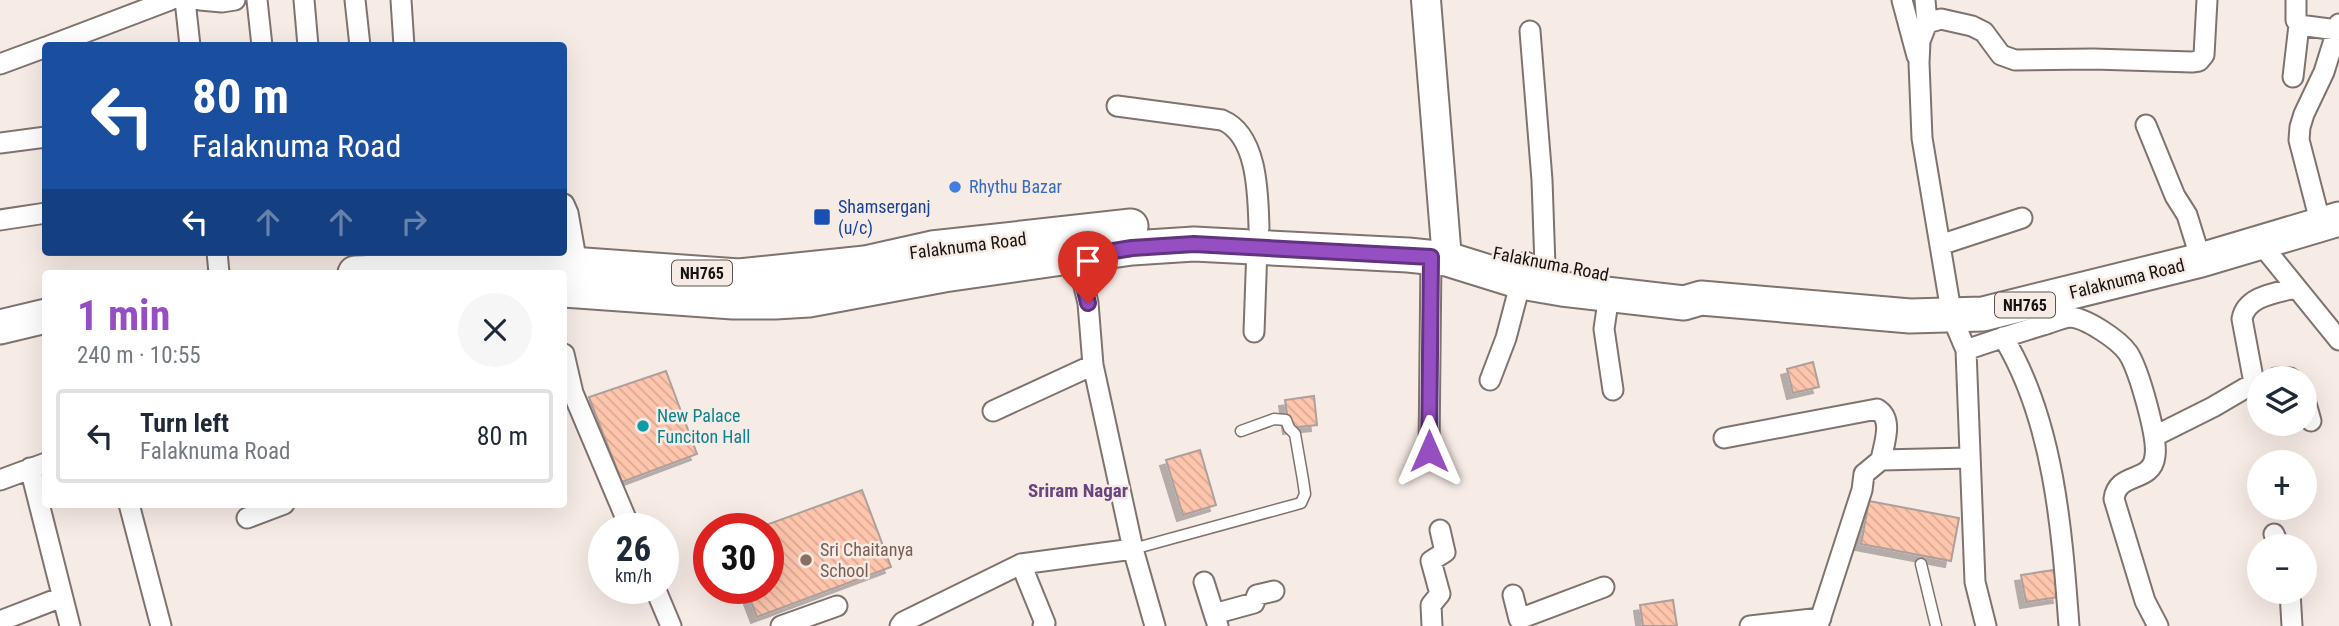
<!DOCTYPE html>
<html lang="en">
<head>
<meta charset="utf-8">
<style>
	body { margin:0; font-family:"Roboto Condensed",sans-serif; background:#f6f6f7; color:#1f2937; height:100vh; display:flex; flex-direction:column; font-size:26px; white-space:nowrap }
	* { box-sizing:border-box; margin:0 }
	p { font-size:23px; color:#747a83 }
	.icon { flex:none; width:38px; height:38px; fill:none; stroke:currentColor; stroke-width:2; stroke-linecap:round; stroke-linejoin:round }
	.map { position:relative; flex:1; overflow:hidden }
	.panel { position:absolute; left:42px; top:270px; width:525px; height:238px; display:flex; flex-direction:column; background:#fff; border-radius:7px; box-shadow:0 7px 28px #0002 }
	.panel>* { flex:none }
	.hud { position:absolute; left:42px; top:42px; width:525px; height:214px; border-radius:7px; box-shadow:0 7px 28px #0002; background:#1a4fa0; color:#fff; overflow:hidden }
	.fabs { position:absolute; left:2247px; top:366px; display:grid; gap:14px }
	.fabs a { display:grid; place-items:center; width:70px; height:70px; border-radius:50%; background:#fff; box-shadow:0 7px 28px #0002; font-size:35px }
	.speed { position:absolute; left:588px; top:513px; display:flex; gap:14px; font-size:35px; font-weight:700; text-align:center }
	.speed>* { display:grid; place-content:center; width:91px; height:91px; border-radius:50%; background:#fff; box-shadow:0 7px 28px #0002; line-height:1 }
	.speed small { font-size:18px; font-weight:400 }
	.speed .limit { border:10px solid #d22; background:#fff; color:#111 }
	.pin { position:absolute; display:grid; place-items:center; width:60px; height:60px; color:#fff; margin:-72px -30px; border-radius:50% 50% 50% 0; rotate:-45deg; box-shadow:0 0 7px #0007 }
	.pin .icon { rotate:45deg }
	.me { position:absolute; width:77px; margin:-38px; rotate:0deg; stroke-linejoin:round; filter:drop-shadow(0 0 5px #0008) }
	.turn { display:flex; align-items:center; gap:24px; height:147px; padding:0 35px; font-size:32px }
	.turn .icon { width:91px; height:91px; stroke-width:2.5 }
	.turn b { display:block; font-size:49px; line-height:60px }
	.lanes { display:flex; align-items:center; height:66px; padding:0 35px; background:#0003; justify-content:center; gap:35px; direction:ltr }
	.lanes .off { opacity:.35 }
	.round { display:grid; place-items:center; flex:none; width:74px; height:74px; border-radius:37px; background:#f6f6f7 }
	.head { display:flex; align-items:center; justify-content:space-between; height:119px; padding:0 35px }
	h1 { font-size:42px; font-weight:700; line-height:52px; color:#964fc3 }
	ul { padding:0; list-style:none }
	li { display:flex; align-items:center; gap:21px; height:94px; margin:0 14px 10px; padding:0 21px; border:4px solid #e0e1e3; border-radius:7px }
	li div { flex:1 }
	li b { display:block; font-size:26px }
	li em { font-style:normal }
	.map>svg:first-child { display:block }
	.building { fill:url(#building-back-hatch); stroke:#aca09c; stroke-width:2; filter:url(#shadow) }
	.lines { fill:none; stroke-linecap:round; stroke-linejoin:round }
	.service-casing { stroke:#7e736f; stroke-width:13 }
	.minor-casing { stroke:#7e736f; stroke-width:23 }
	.secondary-casing { stroke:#7e736f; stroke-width:32 }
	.trunk-casing { stroke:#7e736f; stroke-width:37 }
	.service { stroke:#fff; stroke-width:10 }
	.minor { stroke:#fff; stroke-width:19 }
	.secondary { stroke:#fff; stroke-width:28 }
	.trunk { stroke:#fff; stroke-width:33 }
	.route-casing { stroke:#62337f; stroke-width:18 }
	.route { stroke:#964fc3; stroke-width:12 }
	.shop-dot { fill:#3f7fe0; stroke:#f7ebe6; stroke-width:2.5 }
	.transit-dot { fill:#1a4fb4; stroke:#f7ebe6; stroke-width:2.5 }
	.culture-dot { fill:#0f9aa8; stroke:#f7ebe6; stroke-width:2.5 }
	.education-dot { fill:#8d6e63; stroke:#f7ebe6; stroke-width:2.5 }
	.labels { text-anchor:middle; stroke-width:5; stroke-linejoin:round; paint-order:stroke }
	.shield { fill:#f7ebe6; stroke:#5a5451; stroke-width:2 }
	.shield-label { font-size:16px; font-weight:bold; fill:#171311 }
	.shop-label { font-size:18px; fill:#366cbe; stroke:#f7ebe6; text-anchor:start }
	.transit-label { font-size:18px; fill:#164399; stroke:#f7ebe6; text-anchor:start }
	.street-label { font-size:18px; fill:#171311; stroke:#f7ebe6 }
	.culture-label { font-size:18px; fill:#0d838f; stroke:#f7ebe6; text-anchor:start }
	.education-label { font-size:18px; fill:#785e54; stroke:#f7ebe6; text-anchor:start }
	.neighbourhood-label { font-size:19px; font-weight:bold; fill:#684580; stroke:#f7ebe6 }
</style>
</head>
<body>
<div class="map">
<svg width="2339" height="626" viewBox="0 0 2339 626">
	<defs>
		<pattern id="building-back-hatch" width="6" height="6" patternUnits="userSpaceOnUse" patternTransform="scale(1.75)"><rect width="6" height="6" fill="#fec5ac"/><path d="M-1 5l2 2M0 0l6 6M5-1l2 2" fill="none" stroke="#d9a893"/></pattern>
		<filter id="shadow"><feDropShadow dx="-6" dy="6" stdDeviation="0" flood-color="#0004"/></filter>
	</defs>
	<rect width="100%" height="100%" fill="#f7ebe6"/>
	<!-- building -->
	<path class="building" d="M1813,362L1819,387L1793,393L1787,369Z
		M666,371L697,454L622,482L589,397Z
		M1314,396L1317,425L1289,428L1285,400Z
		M1200,450L1216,505L1183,515L1166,460Z
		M862,490L891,567L757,617L746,588H768V528H758Z
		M1869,501L1959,518L1951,561L1861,544Z
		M2054,570L2059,597L2026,602L2021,575Z
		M1673,600L1677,626H1643L1640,605Z"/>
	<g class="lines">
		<!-- service casing -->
		<g class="service-casing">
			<path id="service" d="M1133,549L1301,503L1305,494L1303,480L1295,434L1289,428L1286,420L1274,419L1241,431
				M1921,564L1936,626"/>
		</g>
		<!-- minor casing -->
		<g class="minor-casing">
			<path id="minor" d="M185,0L190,46
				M200,0L222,2L235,0
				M257,0L262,46
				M304,0L308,46
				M355,0L360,46
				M401,0L404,46
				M1902,0L1917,56
				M1925,0L1927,23L1920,41L1919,63L1922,138L1952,317L1966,350L1975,582L1986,626
				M2296,0V20L2299,25L2337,30
				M1927,23L1941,19L1972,26L1984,32L2001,55L2015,60L2093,59L2192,62L2199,61L2204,55L2207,0
				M1530,31L1542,180L1545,266
				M49,46L170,0
				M0,64L46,47
				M2293,77L2299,25
				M1117,106L1222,120C1258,135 1258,195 1259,228
				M2146,125L2175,196L2187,215L2201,260
				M0,143L46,137
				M564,204L568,213L577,264
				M0,220L46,213
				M2321,225L2299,140L2300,127L2304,114L2324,72L2339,24
				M2261,244L2339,340
				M1940,245L2022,218
				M1077,248V257L1088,303L1093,365L1133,549L1155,626
				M217,252L219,273
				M1609,295L1604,329L1613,390
				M1254,332L1257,247
				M2003,337C2054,420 2062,531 2069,626
				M1966,350C1992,341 2017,333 2043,325C2051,323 2061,318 2069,317C2085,317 2119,340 2128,353C2139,370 2158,437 2155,456C2152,484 2117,471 2114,499L2145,601L2158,626
				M564,354L573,393L630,528
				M2276,378H2290
				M1490,380L1506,338L1526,262
				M2305,400L2311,421
				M993,411L1093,365
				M2155,436L2213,407L2254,383L2242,319C2246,296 2276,293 2295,288
				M1724,438L1877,409C1894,419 1884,443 1881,460
				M1429,451L1431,257
				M30,468L70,626
				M0,480L46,463
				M129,504L161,626
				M247,518L284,504
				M2274,534L2279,546
				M1021,564L1045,623L1043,626
				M1204,582L1214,614
				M655,588L671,626
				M2290,592L2292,626
				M1513,595L1519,619L1604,587
				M0,621L62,597
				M781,626L837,606
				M900,626L903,622L1021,564L1133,549
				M1218,626L1214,614L1254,603L1257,595L1274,591
				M1432,626L1431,605L1440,594L1431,561L1445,552L1440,530
				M1750,626L1821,618
				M1818,626L1862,490L1864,474L1881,460L1969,458"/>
		</g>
		<!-- secondary casing -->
		<g class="secondary-casing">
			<path id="secondary" d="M1426,0L1447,259"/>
		</g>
		<!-- trunk casing -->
		<g class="trunk-casing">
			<path id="trunk" d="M355,273L439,270L470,260H515L739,276L865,263L932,248L1131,226
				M564,290L733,302H775L809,300L944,275L1132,248L1194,244L1408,255L1447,259L1521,282L1562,289L1684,303L1701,298L1910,316L1983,314L2201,260L2339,219
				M0,327L46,316"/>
		</g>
		<!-- service -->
		<use href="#service" class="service"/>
		<!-- minor -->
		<use href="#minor" class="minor"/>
		<!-- secondary -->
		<use href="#secondary" class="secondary"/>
		<!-- trunk -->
		<use href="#trunk" class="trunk"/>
	</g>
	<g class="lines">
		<!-- route casing -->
		<g class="route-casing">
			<path id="route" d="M1088,303L1077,257L1132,248L1194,244L1431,257L1429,451"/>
		</g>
		<!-- route -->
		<use href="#route" class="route"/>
	</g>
	<!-- markers -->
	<circle class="shop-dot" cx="955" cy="187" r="7"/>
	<rect class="transit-dot" x="813" y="208" width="18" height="18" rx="3.5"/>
	<circle class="culture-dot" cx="643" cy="426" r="7"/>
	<circle class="education-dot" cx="806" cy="560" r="7"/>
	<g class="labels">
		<!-- shield labels -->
		<g class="shield">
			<rect x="672" y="260.5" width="60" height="25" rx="5"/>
			<rect x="1995" y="292.5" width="60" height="25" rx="5"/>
		</g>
		<g class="shield-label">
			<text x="702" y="279">NH765</text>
			<text x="2025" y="311">NH765</text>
		</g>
		<!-- shop labels -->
		<g class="shop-label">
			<text x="969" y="193">Rhythu Bazar</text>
		</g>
		<!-- transit labels -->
		<g class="transit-label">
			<text x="838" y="213">Shamserganj<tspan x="838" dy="21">(u/c)</tspan></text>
		</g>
		<!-- street labels -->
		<g class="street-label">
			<text transform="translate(968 246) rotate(-7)" y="6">Falaknuma Road</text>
			<text transform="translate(1551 264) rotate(11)" y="6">Falaknuma Road</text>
			<text transform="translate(2127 279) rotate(-14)" y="6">Falaknuma Road</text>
		</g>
		<!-- culture labels -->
		<g class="culture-label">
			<text x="657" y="422">New Palace<tspan x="657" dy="21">Funciton Hall</tspan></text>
		</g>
		<!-- education labels -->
		<g class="education-label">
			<text x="820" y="556">Sri Chaitanya<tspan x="820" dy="21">School</tspan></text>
		</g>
		<!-- neighbourhood labels -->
		<g class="neighbourhood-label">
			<text x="1078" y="497">Sriram Nagar</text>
		</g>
	</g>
</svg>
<div class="fabs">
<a><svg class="icon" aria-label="layers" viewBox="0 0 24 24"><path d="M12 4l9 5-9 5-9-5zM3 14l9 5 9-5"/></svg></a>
<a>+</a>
<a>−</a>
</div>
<div class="speed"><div>26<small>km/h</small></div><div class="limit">30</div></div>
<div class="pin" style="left:1088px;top:303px;background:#d93025"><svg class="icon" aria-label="arrive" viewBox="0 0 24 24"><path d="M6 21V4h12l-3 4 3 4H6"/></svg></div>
<svg class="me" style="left:1429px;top:451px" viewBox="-20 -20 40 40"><path d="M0-17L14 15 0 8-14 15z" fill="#964fc3" stroke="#fff" stroke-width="4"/></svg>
<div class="hud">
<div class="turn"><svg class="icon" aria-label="left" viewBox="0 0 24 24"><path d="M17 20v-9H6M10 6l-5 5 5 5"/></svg><div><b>80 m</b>Falaknuma Road</div></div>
<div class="lanes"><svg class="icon" aria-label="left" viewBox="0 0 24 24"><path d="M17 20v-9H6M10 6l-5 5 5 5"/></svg><svg class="icon off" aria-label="ahead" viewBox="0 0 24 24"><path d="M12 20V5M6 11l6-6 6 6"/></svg><svg class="icon off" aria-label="ahead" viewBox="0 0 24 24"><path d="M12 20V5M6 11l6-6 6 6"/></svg><svg class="icon off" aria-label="right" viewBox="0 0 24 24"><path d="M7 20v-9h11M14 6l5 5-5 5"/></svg></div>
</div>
<section class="panel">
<div class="head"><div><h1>1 min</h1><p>240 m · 10:55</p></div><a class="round"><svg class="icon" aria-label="close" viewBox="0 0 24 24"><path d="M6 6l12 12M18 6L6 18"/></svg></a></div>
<ul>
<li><svg class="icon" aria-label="left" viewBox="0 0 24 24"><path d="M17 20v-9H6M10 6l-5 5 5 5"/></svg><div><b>Turn left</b><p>Falaknuma Road</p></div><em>80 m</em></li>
</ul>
</section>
</div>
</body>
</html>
